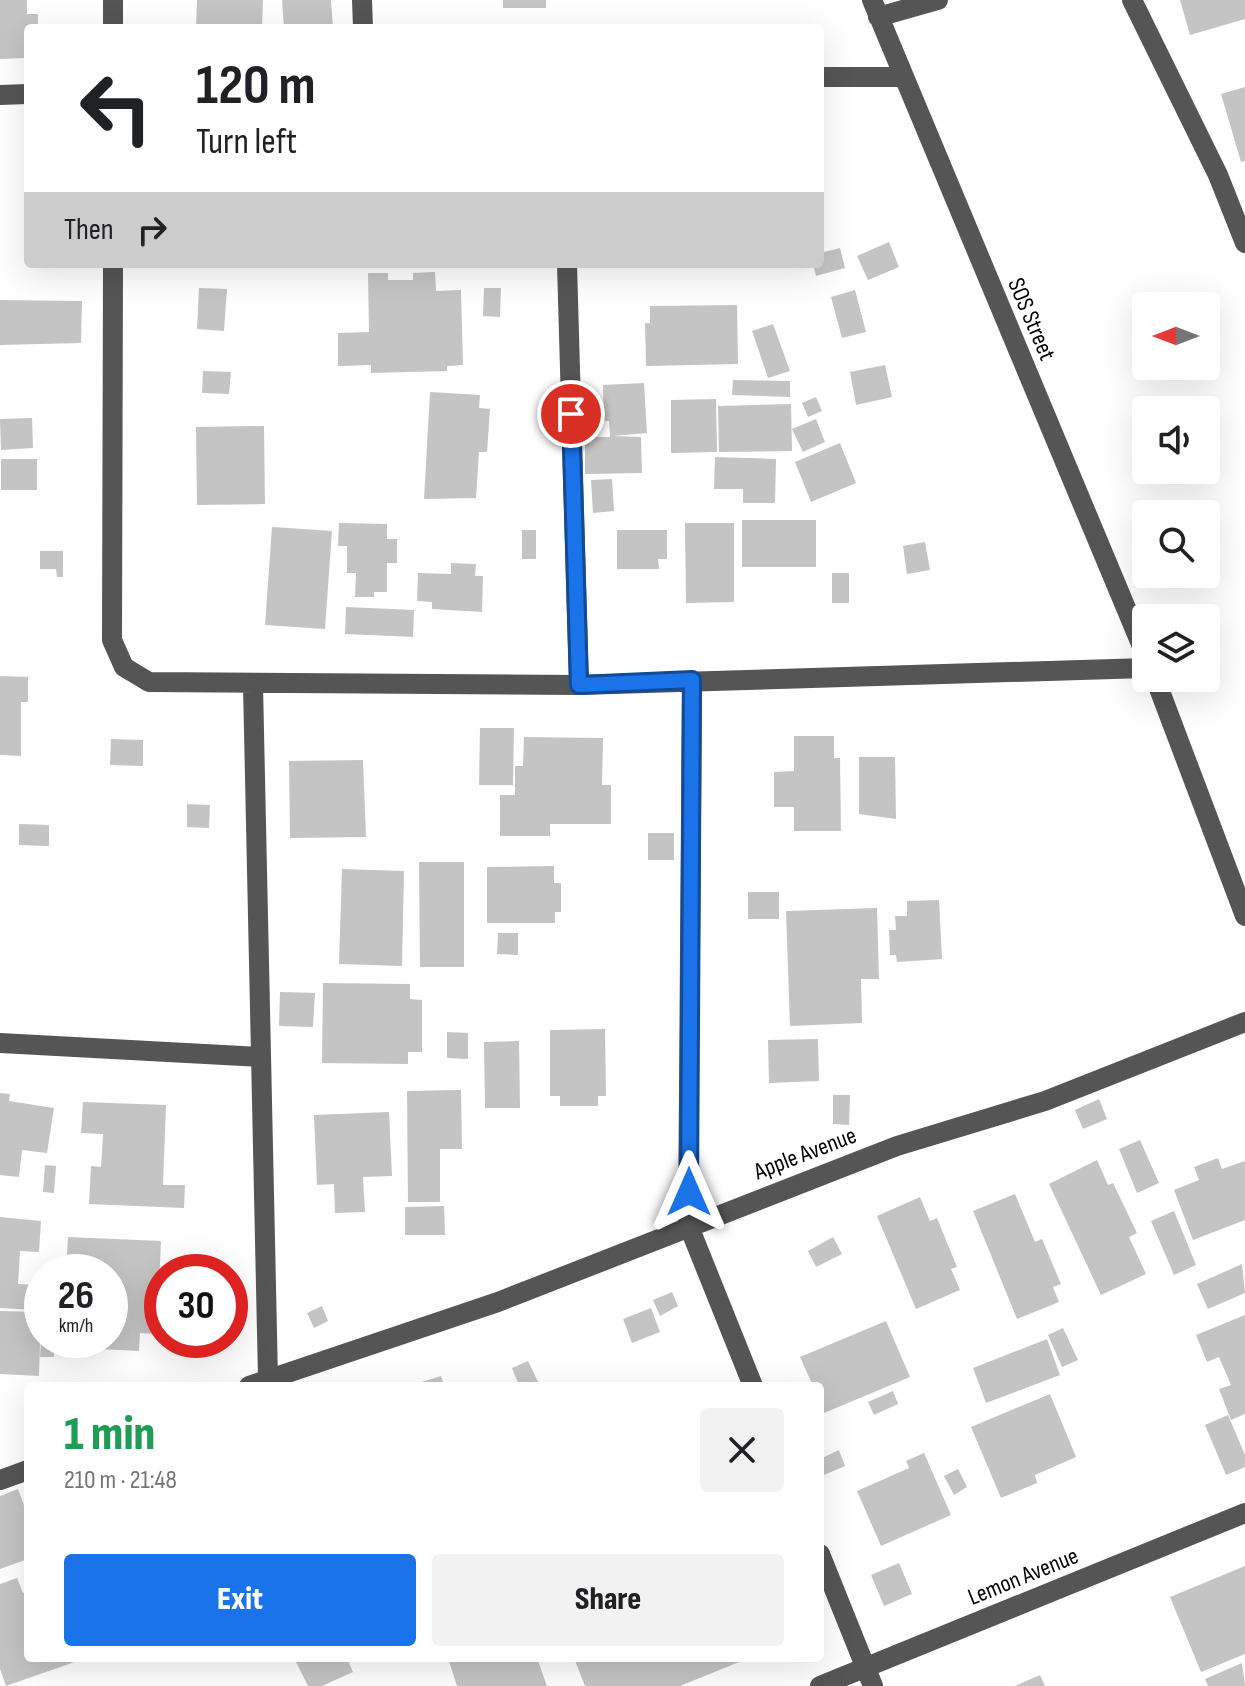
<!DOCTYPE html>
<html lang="en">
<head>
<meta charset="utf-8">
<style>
	body { margin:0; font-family:"Sofia Sans Condensed",sans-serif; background:#f2f2f2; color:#202124; height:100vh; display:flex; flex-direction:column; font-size:30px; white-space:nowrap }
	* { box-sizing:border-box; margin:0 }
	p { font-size:26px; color:#757577 }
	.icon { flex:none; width:44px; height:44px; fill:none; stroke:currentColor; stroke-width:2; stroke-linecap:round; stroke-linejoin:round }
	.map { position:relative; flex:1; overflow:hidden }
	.drawer { position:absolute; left:24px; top:1382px; width:800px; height:280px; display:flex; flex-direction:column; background:#fff; border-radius:8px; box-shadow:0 8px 32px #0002 }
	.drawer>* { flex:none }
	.banner { position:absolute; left:24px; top:24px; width:800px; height:244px; border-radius:8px; box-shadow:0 8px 32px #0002; background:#fff; color:#202124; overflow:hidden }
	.needle { width:52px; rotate:270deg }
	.controls { position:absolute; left:1132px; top:292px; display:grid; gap:16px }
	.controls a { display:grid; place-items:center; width:88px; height:88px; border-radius:8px; background:#fff; box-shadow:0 8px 32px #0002; font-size:40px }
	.speed { position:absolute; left:24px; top:1254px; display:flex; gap:16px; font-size:40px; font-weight:700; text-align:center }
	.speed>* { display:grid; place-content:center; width:104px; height:104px; border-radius:50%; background:#fff; box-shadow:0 8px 32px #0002; line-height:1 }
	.speed small { font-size:20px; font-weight:400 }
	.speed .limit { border:12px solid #d22; background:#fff; color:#111 }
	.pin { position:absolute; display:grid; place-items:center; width:68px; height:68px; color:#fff; margin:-34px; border:4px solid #fff; border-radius:50%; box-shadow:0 2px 8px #0007 }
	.me { position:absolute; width:88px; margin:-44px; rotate:0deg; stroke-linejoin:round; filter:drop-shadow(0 0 6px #0008) }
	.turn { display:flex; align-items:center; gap:28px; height:168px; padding:0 40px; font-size:36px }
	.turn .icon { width:104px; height:104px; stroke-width:2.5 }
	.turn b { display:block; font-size:56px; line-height:68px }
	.then { display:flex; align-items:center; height:76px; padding:0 40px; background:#0003; gap:16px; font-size:30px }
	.round { display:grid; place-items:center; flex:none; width:84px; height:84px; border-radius:8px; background:#f2f2f2 }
	.head { display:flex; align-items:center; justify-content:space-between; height:136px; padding:0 40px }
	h1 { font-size:48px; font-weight:800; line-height:60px; color:#1e9e55 }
	.cta { display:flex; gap:16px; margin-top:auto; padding:16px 40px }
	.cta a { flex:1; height:92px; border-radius:8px; background:#1a73e8; color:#fff; font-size:32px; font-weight:800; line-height:92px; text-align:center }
	.cta a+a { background:#f2f2f2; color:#202124 }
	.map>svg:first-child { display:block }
	.building { fill:#c4c4c4 }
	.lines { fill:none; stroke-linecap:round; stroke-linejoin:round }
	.minor { stroke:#555; stroke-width:20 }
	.route-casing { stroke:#114b97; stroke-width:20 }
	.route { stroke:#1a73e8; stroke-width:14 }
	.labels { text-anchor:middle; stroke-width:7; stroke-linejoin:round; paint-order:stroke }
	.street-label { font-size:24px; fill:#000; stroke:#fff }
</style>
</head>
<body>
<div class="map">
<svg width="1245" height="1686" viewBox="0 0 1245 1686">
	<rect width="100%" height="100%" fill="#fff"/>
	<!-- building -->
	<path class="building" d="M0,0H27V14H38V28H28V58L0,59Z
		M197,0H263L262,28H196Z
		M282,0H331L333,28H284Z
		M503,0H546V8H503Z
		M1180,0H1245V19L1190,35Z
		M1245,87V161L1241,162L1221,94Z
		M889,242L899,267L868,280L857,256Z
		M840,248L845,268L816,276L813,264H820V253Z
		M435,272L436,291L461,290L463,365L447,366V371L371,373V365L338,366V333L369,332L368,273H388V280H413V273Z
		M199,288L227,289L224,331L197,329Z
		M484,288H501L500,317L483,316Z
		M855,290L866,332L842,338L831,297Z
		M0,300L82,301L81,343L0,345Z
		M737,305L738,364L646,366L645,323H650V306Z
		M773,324L790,371L768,378L752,331Z
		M885,365L892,397L856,405L850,372Z
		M203,371L231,372L229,394L202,393Z
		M733,380L790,381V397L732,395Z
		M644,383L647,433L613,436L641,437L642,473L585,474V437H610L609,421H604L603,385Z
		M430,392L480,395L479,408L490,409L487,452H479L476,498L424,499Z
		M816,397L822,411L808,417L802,403Z
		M716,399L717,452L671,453V400Z
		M791,404L792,451L719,452L718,406Z
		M32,418L33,448L1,450L0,419Z
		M816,419L825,442L803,452L792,429Z
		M264,426L265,504L197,505L196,427Z
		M840,443L856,483L811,502L795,462Z
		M715,457L776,459L775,503H743V489H714Z
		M1,459H37V490H1Z
		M612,479L614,511L593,513L591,480Z
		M742,520H816V567H742Z
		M339,523L387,524V539H397V563H387V592H374V597H355L356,573H347V546H338Z
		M685,523H734V602L686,603Z
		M272,527L332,531L325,629L265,625Z
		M522,530H536V559H522Z
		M617,530H667V559H658L659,569H617Z
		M925,542L930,570L907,574L903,546Z
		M40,551H63V577H57L56,569H40Z
		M451,563L476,564L475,576H483L482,612L432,609V602L417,601L418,573L451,574Z
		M832,573H849V603H832Z
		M346,607L414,610L413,637L345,634Z
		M0,676L28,677V702H21V756L0,755Z
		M480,728H514L513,785H479Z
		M794,736H834V758H840L841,831H794V807H774V772L794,771Z
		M524,737L603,738L602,785H611V824H550V836H500V795H515V766H523Z
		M111,739L143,740V766L110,765Z
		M859,757H895L896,819L859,814Z
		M363,760L366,837L290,838L289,761Z
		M187,804L210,805L209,828L187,827Z
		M19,824L49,825V846L19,845Z
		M648,833H674V860H648Z
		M419,862H464V967H420Z
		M554,866V883H561V912H555V923H487V867Z
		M342,869L404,871L402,966L339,964Z
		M748,892H779V919H748Z
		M939,900L942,959L897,962L896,955H890L889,930H896L895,916H907V901Z
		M877,908L879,979H861L862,1023L790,1026L786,911Z
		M498,933H518V955L497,954Z
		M323,983L410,984V999L422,1000V1052H408V1064L322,1063Z
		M280,992L315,993L313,1027L279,1026Z
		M605,1029L606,1096H598V1106H560V1096H550V1030Z
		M447,1032L468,1033V1059L447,1058Z
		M818,1039L819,1081L769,1083L768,1040Z
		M519,1041L520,1108H485L484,1042Z
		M461,1090L462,1149H440V1202H408L407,1091Z
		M0,1093L10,1094L9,1101L54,1108L47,1153L22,1150L19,1177L0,1175Z
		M833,1095H850L849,1125L833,1124Z
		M1099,1099L1107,1119L1083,1129L1075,1110Z
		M83,1102L166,1105L163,1185H185L184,1208L89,1204L91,1166L101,1167L103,1134L81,1133Z
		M389,1112L392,1176L363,1177L365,1212L335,1213L334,1184L317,1185L314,1115Z
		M1140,1140L1159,1183L1137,1193L1119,1149Z
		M1218,1158L1222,1169L1245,1161V1220L1193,1240L1174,1190L1199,1180L1194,1167Z
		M1097,1160L1108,1185L1113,1183L1137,1233L1129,1237L1146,1274L1101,1295L1049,1184Z
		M45,1165L56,1166L54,1193L43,1192Z
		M1015,1194L1035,1242L1042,1239L1061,1284L1053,1287L1059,1302L1017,1319L973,1211Z
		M920,1197L930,1221L937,1218L957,1267L951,1269L960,1290L916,1309L877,1216Z
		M444,1206L445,1235H405V1207Z
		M1174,1211L1196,1265L1174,1275L1151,1221Z
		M0,1217L41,1221L39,1252L20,1251L18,1284L36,1285L35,1310L0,1308Z
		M68,1237L161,1241L157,1334L140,1333L139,1351L98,1349L99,1340H110V1272H66Z
		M833,1237L842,1254L816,1267L808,1251Z
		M1242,1264L1245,1293L1208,1309L1197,1284Z
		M672,1292L678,1306L660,1316L653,1300Z
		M322,1306L328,1321L314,1328L307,1313Z
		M651,1308L660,1332L632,1343L623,1319Z
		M0,1311L41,1312L39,1376L0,1374Z
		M1245,1315V1414L1231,1420L1219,1389L1231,1385L1219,1357L1207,1362L1196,1335Z
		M886,1321L910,1377L824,1413L820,1386H813L800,1357Z
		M1063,1328L1078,1360L1062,1367L1048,1335Z
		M1047,1339L1060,1375L986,1403L973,1368Z
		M41,1340L55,1341L54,1357H40Z
		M528,1361L540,1386H510L518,1383L512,1368Z
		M441,1376L444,1386H424L422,1382Z
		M893,1391L898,1404L874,1415L868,1402Z
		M1050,1394L1076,1457L1035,1475L1037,1483L1001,1498L971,1427Z
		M1228,1415L1245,1455V1467L1226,1475L1205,1425Z
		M839,1450L845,1466L824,1475L820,1459Z
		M924,1453L951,1515L881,1546L857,1491L909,1468L906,1461Z
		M958,1469L967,1487L954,1495L944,1476Z
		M18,1489L28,1516V1559L0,1569V1496Z
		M899,1563L912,1594L884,1606L871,1575Z
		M1245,1566V1654L1201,1672L1170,1597Z
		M17,1578L23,1593L28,1591V1658H86L6,1686L0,1669V1584Z
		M294,1658H347L353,1672L322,1686H308Z
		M448,1658H537L547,1686H457Z
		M574,1658H749L680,1686H585Z
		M1242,1663L1245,1686H1208L1205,1679Z
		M1040,1675L1045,1686H1015Z"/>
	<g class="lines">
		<!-- minor -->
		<path class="minor" d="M113,0V28
			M362,0L363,28
			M872,0L1146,656
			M1132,0L1218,175L1245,243
			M878,17L938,0
			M820,77H902
			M0,95L28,94
			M113,264L112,640L124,667L149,682L579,685L1146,668
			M567,264L579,685
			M1155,678L1245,916
			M692,680L688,1224L753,1386
			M253,685L268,1379
			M0,1043L261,1057
			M249,1386L498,1302L897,1146L1045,1101L1245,1022
			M0,1480L28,1470
			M820,1554L873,1686
			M820,1686L1245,1513"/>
	</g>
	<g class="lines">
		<!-- route casing -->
		<g class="route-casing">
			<path id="route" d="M571,414L579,685L692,680L689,1192"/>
		</g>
		<!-- route -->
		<use href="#route" class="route"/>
	</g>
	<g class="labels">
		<!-- street labels -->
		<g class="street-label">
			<text transform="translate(1032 319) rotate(67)" y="8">SOS Street</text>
			<text transform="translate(805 1153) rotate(-21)" y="8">Apple Avenue</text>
			<text transform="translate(1023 1576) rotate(-22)" y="8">Lemon Avenue</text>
		</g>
	</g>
</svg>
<div class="controls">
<a><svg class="needle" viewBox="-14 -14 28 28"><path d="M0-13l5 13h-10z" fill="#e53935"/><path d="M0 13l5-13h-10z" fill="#757577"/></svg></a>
<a><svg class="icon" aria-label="sound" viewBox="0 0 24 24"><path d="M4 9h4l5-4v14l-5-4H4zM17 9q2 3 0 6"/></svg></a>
<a><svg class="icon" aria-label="search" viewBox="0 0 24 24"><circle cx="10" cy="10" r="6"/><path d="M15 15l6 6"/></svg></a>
<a><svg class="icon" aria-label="layers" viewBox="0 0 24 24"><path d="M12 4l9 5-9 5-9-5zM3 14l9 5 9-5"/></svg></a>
</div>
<div class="speed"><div>26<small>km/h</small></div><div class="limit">30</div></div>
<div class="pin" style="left:571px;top:414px;background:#d93025"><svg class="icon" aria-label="arrive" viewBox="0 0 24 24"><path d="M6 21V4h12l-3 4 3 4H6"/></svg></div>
<svg class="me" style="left:689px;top:1192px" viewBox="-20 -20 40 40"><path d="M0-17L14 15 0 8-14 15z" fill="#1a73e8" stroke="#fff" stroke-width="4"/></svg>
<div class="banner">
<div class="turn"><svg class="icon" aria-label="left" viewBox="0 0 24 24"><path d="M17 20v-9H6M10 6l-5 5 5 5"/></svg><div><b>120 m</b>Turn left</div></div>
<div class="then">Then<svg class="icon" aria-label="right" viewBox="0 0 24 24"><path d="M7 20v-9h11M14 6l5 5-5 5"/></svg></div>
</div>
<section class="drawer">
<div class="head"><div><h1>1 min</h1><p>210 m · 21:48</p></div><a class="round"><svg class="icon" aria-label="close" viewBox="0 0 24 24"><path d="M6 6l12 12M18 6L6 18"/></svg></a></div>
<div class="cta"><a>Exit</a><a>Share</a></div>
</section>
</div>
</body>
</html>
